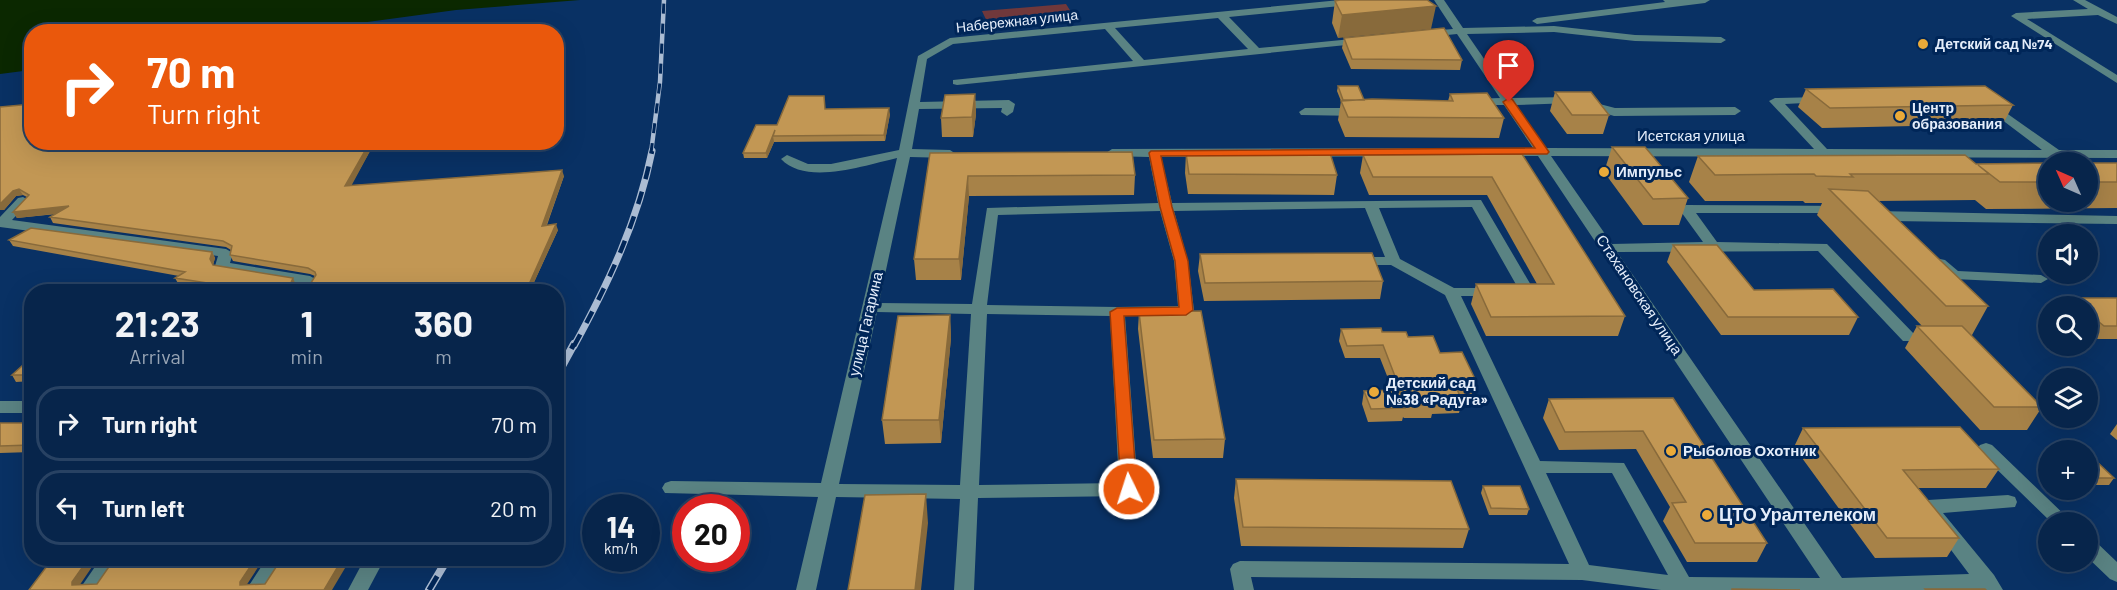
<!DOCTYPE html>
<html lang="en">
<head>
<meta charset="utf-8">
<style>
	body { margin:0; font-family:Barlow,sans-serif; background:#153155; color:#f1f3f6; height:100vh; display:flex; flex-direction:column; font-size:22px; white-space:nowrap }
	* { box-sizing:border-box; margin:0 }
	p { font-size:20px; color:#98a5b5 }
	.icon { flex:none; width:33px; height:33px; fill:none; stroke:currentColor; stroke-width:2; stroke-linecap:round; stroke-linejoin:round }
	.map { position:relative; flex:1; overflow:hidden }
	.side { position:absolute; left:24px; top:284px; width:540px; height:282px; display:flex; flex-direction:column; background:#07254b; border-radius:24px; box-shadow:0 6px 24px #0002,0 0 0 2px #284263 }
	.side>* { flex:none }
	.hud { position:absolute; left:24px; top:24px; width:540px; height:126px; border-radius:24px; box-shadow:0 6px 24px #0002,0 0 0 2px #284263; background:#ea580c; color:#fff; overflow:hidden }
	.needle { width:39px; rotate:315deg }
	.tools { position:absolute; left:2038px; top:152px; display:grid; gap:12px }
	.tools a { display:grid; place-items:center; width:60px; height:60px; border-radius:50%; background:#07254b; box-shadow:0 6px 24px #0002,0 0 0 2px #284263; font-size:30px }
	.speed { position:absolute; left:582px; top:494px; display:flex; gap:12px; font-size:30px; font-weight:700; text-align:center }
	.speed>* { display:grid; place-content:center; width:78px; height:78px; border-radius:50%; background:#07254b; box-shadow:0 6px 24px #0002,0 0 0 2px #284263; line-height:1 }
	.speed small { font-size:15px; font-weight:400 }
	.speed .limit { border:9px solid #d22; background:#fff; color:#111 }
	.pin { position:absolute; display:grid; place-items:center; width:51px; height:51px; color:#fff; margin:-62px -26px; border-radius:50% 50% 50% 0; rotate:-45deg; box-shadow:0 0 6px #0007 }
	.pin .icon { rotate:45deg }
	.me { position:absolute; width:66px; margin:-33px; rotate:356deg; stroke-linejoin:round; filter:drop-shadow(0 0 4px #0008) }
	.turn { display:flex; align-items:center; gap:21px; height:126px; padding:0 24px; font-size:27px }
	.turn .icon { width:78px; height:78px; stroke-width:2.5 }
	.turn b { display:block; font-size:42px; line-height:51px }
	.eta { display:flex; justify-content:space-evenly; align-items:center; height:102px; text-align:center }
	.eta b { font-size:36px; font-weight:700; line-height:42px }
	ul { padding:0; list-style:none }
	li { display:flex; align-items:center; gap:18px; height:75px; margin:0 12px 9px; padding:0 12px; border:3px solid #284263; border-radius:24px }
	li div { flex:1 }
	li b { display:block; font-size:22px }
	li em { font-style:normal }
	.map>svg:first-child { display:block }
	.green { fill:#70383b }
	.water { fill:#0b2800 }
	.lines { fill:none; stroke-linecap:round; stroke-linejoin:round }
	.minor { fill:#5a8383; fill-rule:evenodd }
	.rail-far2-casing { stroke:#abbcd3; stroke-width:4.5 }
	.rail-far1-casing { stroke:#abbcd3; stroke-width:7 }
	.rail-casing { stroke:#abbcd3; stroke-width:8 }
	.rail-far2 { stroke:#002658; stroke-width:3; stroke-dasharray:10; stroke-linecap:butt }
	.rail-far1 { stroke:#002658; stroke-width:4.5; stroke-dasharray:13; stroke-linecap:butt }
	.rail { stroke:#002658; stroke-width:5; stroke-dasharray:16; stroke-linecap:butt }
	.wall { fill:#a78248 }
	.shaded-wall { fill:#886a3b }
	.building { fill:#c29754; stroke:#886a3b; stroke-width:1.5 }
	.route { fill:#ea580c; stroke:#983908; stroke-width:1.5 }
	.poi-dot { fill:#eaaa39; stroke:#002658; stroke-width:2 }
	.labels { text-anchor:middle; stroke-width:6; stroke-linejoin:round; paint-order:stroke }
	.far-street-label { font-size:14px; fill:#e4edfa; stroke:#002658 }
	.far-poi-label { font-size:14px; font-weight:bold; fill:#e4edfa; stroke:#002658; text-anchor:start }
	.street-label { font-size:15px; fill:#e4edfa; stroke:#002658 }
	.poi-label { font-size:15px; font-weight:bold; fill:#e4edfa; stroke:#002658; text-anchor:start }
	.near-poi-label { font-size:18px; font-weight:bold; fill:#e4edfa; stroke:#002658; text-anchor:start }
</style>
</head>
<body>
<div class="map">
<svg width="2117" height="590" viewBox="0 0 2117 590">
	<rect width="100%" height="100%" fill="#093164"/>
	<!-- green -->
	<path class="green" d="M1066,4L1075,18L989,26L982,11Z"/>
	<!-- water -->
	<path class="water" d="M0,0H580L456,10L301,31L32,32L31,70L0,74Z"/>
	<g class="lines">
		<!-- minor -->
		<path class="minor" d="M1340,0H1375L1370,3L1229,17L1259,48L1362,38L1367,41L1366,43L957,85L953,84V80L1133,61L1105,29L953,44L927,59L920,102L1009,100L1015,104L1013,112L1007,116L1001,112L1002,108L919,109L912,149L950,150L956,154L950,158L910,157L879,303L972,304L987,208L1158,203L1149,157L1108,156L1106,153L1112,149L1533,148L1504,105H1473L1467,102L1473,99L1500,98L1457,34L1428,37L1423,34L1428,31L1453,29L1434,0H1444L1463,28L1554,26L1635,35L1721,37L1726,40L1721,43L1635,41L1554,32L1467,34L1511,98L1573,97L1615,108L1735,107L1741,111L1735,115L1614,116L1572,103L1516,105L1546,148L1814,149L1769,101L1775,98L1820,97L1826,100L1824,102L1785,104L1827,149L2042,150L1985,107L1987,105H1995L2059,150H2117V158L1551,156L1612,244L1703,242L1679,209L1686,205L1844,206L1846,209L1839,213H1696L1717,242L1827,244L1915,335L1917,338L1915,341H1903L1818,251L1617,252L1842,578L1969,574L1919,507L1921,502L1928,500L2008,495L2015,497L2017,502L2015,507L1943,513L1994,575L2003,590H1661L1582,580L1251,577L1254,590H1234L1230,569L1233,564L1240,561L1569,564L1445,295L1391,265H1355L1348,261L1355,257H1385L1365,208L1174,211L1188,261L1194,310L1186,315L1125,316L1138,489L1135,494L1129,496L978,498L974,590H954L960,499L836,497L816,590H796L818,497L665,493L662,488L665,483L671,481L821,483L897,158C866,165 806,186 781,159L787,155L808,164H831L899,150L918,56L950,38ZM1218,18L1248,49L1144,60L1115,28ZM1538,156L1820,578L1689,577L1624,463L1540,461L1461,296H1494L1501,292L1494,288H1454L1400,259L1379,208L1472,207L1518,288L1511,292L1513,295H1533L1535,292L1481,200L1172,203L1161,157ZM1160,211L1174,261L1178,306L1117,307L987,305L998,215ZM877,312L971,314L960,485L839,484ZM987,314L1110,316L1119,483L979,485ZM1546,473H1612L1668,575L1589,565Z
			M1663,0H1710L1705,3L1537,24L1532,21L1537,18L1665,2Z
			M2073,0H2085L2117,17V24L2098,15L2027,19L2117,75V83L2011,16L2016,13L2088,9Z
			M1305,108H1359L1365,112L1359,116L1301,115L1299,112Z
			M23,197L30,201L12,220L226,249L233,253L230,263L310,276L317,280L310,291H295L300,283L217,269L215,266L218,256L0,227V217L18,198Z
			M1877,211L2117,216V224L1890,221L1872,218L1870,215Z
			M1940,259L1945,260L1958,271L2041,275L2048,279L2041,283L1954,279L1949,278L1933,263Z
			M0,401H32V413H0Z
			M1986,443L1992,445L2072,522H2051L1980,453L1977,449L1980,445Z
			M2088,539L2095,541L2117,562V582L2110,579L2088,558Z
			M101,558H122L100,590H79Z
			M267,558H288L267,590H246Z
			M365,558H385L368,590H348Z"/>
		<!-- rail-far2 casing -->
		<g class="rail-far2-casing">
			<path id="rail-far2" d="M651,153L660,82L664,0"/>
		</g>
		<!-- rail-far1 casing -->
		<g class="rail-far1-casing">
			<path id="rail-far1" d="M574,346C608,284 638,221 652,151"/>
		</g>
		<!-- rail casing -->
		<g class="rail-casing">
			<path id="rail" d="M556,377L574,344
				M429,590L448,558"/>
		</g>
		<!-- rail-far2 -->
		<use href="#rail-far2" class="rail-far2"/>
		<!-- rail-far1 -->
		<use href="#rail-far1" class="rail-far1"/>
		<!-- rail -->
		<use href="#rail" class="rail"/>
	</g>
	<!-- wall -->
	<path class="wall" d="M1427,0L1338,38L1332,23L1335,1Z
		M1344,38L1462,60L1460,70L1351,69L1342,48Z
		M1338,86L1364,100L1448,101L1450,94L1504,118L1499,138L1345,137L1338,120L1341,101L1337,91Z
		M1806,89L2013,105L2003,124L1822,128L1798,107Z
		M1555,92L1609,115L1603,134H1567L1550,111Z
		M975,94L976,114L973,137H942L941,118Z
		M0,107L32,142H375L351,185L564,176L547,225L558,230L530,291H223L179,285L175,278L179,276L13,246L9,240L212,252L215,258L213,265L296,285L295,287L309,286L315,276L310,274L233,261L230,255L231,250L226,247L53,223L50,217L56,214L17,218L13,212L27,197L23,195L16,196L4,210H0Z
		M825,109L890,114L885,141L774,142L767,158H744L743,153L777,125Z
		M1612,147L1688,198L1679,225H1643L1604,172Z
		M930,153L1135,175L1134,195L969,196L961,280H916L914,259Z
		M1186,153L1337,175L1334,195L1188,194L1185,173Z
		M1522,154L1625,316L1618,336H1486L1471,304L1476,284H1537L1487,195H1369L1360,173L1363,155Z
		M1698,156L1976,164L2049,163V201H2088V163H2117V208L1986,209L1975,200L1877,201L1988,306L1972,335H1970L2042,407L2027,430H1980L1905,348L1917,326H1922L1817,215L1822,203H1805L1803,201H1705L1689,182Z
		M1673,245L1754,290L1858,317L1849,335H1721L1667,262Z
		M1200,254L1383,281L1380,299L1204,301L1198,271Z
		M2071,298H2117V339H2096L2088,332V306H2066Z
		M1139,312L1225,439L1223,458H1153L1138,329Z
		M950,315L951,338L941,443L885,444L882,420Z
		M1341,329L1382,332L1408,337L1440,353L1476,381L1472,394H1460L1462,401L1459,413L1432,414L1431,418H1404L1403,417L1402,421L1368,422L1362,404L1364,391H1393L1380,358H1345L1339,341Z
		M32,357V381L16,382L12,375Z
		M1673,398L1767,543L1757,562H1687L1663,521L1670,507L1636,449L1559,450L1543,418L1549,399Z
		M0,423H32V452L0,453Z
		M2117,424V440L2110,434Z
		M1803,428L1999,469L1986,488H1918L1959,538L1947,557L1875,558L1794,447Z
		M2088,461L2114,478L2109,485H2088Z
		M1236,479L1469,529L1463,548L1241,546L1234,498Z
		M1483,486L1529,509L1527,515H1489L1481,493Z"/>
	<!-- shaded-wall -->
	<path class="shaded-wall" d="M1436,6L1431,29L1338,38L1342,15Z
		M975,94L976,114L973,137L972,117Z
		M889,108L890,114L885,141L884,135Z
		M773,136L774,142L767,158L766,153Z
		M370,142H375L348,192L345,186Z
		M562,170L564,176L544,232L542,226Z
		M968,176L969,196L961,280L959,259Z
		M19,189L23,195L16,196L4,210H0V204L13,191Z
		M69,206L73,212L17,218L13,212Z
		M556,224L558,230L530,291H526Z
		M212,252L215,258L213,265L210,259Z
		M293,278L296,285L293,291L290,285Z
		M950,315L951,338L941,443L939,420Z
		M926,494L928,523L921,590H915Z
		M89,558H98L77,589L72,585V582Z
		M256,558H264L244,589L240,585V582Z
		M343,558H351L332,590H324Z"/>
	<!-- building -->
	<path class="building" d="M1340,0H1427L1436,6L1342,15L1335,1Z
		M1444,28L1462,60L1352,59L1344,38Z
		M1338,86H1358L1364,100H1343Z
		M1985,86L2013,105L1830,108L1806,89Z
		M1555,92H1591L1609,115H1572Z
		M1487,93L1504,118L1348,117L1341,101L1372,99L1453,101L1450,94Z
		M975,94L972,117L941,118L945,95Z
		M789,96H824L825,109L889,108L884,135L773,136L775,130L766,153H743L756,125H777Z
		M32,104V142H370L345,186L562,170L542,226L556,224L526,291H260L175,278L185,272L9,240L31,228L212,252L210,259L213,265L293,278L290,285L292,287L309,286L316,275L315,272L308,268L230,255L232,246L223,241L50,217L69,206L13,212L29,195L19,189L13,191L0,204V107Z
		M1612,147H1645L1688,198L1653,199Z
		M1132,152L1135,175L968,176L959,259H914L930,153Z
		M1186,153H1330L1337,175L1189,174Z
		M1522,154L1625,316L1491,317L1476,284H1554L1492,177H1373L1363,155Z
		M1965,155L1976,164L2049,163V182H2000L1978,165L1989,174H1850L1853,177L1816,176L1814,174L1715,175L1698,156Z
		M2088,163H2117V182H2088Z
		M1829,189L1868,191L1988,306H1946Z
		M1673,245H1717L1754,290L1833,289L1858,317H1728Z
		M1372,253L1383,281L1205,283L1200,254Z
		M2071,298H2117V326H2104L2088,313V306H2080Z
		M1201,311L1225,439L1154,440L1139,312Z
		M950,315L939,420H882L898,316Z
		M1917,326H1962L2042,407H1994Z
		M1381,328L1382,332H1406L1408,337L1433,336L1440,353L1462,352L1476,381L1454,382L1462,401H1432L1434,405H1406L1383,345L1347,346L1341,329Z
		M32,357V375H12Z
		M1399,390L1405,408L1371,409L1364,391Z
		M1673,398L1767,543H1695L1672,503L1686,502L1643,431L1565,432L1549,399Z
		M0,423H32V445L0,446Z
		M1960,427L1999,469L1903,470L1959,538H1887L1803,428Z
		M2088,461H2096L2114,478H2088Z
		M1236,479L1451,481L1469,529L1243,527Z
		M1483,486H1520L1529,509L1491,508Z
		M926,494L915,590H848L865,495Z
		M53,558H89L72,582V585L97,584L115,558H256L240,582V585L265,584L282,558H343L324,590H29Z
		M1732,589L1800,590H1732Z
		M1925,589H1985L1986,590H1926Z"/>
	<!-- route -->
	<path class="route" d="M1509,98L1512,99L1549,152L1547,154L1161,156L1172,207L1188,261L1193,310L1186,315L1124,316L1137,489L1135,493H1123L1121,489L1110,312L1117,308L1179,307L1175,261L1160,207L1149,153L1151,151L1535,148L1503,102Z"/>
	<!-- markers -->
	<g class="poi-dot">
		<circle cx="1923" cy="44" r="6"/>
		<circle cx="1900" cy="116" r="6"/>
		<circle cx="1604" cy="172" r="6"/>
		<circle cx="1374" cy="392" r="6"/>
		<circle cx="1671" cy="451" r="6"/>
		<circle cx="1707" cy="515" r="6"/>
	</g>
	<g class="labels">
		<!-- far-street labels -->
		<g class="far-street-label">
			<text transform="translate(1017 21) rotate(-6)" y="5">Набережная улица</text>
		</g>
		<!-- far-poi labels -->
		<g class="far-poi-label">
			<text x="1935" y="49">Детский сад №74</text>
			<text x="1912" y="113">Центр<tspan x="1912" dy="16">образования</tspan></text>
		</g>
		<!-- street labels -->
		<g class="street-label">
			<text x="1691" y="141">Исетская улица</text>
			<text transform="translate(1639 295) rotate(56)" y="5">Стахановская улица</text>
			<text transform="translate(866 324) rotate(-77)" y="5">улица Гагарина</text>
		</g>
		<!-- poi labels -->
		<g class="poi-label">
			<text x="1616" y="177">Импульс</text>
			<text x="1386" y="388">Детский сад<tspan x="1386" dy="17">№38 «Радуга»</tspan></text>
			<text x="1683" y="456">Рыболов Охотник</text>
		</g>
		<!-- near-poi labels -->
		<g class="near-poi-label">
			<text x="1719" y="521">ЦТО Уралтелеком</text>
		</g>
	</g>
</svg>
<div class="tools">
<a><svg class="needle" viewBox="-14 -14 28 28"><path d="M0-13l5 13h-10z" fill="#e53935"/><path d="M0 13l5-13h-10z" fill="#98a5b5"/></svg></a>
<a><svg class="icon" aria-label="sound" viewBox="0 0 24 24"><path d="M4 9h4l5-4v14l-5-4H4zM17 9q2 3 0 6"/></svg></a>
<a><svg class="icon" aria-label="search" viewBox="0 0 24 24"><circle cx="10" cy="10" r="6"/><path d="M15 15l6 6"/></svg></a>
<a><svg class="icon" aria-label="layers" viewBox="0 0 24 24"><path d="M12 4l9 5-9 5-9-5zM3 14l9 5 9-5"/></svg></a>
<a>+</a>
<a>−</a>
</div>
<div class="speed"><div>14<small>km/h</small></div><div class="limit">20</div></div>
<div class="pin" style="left:1509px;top:102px;background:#d93025"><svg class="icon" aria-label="arrive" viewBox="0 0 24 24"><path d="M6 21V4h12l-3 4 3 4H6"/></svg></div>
<svg class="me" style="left:1129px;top:489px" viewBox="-20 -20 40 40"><circle r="17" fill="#ea580c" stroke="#fff" stroke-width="3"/><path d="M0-11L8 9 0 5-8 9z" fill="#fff"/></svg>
<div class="hud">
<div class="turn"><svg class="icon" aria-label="right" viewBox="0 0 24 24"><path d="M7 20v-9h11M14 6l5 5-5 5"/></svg><div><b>70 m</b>Turn right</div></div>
</div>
<section class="side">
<div class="eta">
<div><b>21:23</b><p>Arrival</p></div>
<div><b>1</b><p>min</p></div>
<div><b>360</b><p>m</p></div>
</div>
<ul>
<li><svg class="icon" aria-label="right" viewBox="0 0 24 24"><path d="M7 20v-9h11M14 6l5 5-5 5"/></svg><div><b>Turn right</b></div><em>70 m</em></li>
<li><svg class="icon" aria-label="left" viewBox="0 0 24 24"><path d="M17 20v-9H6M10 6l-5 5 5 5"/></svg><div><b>Turn left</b></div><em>20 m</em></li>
</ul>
</section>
</div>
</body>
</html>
